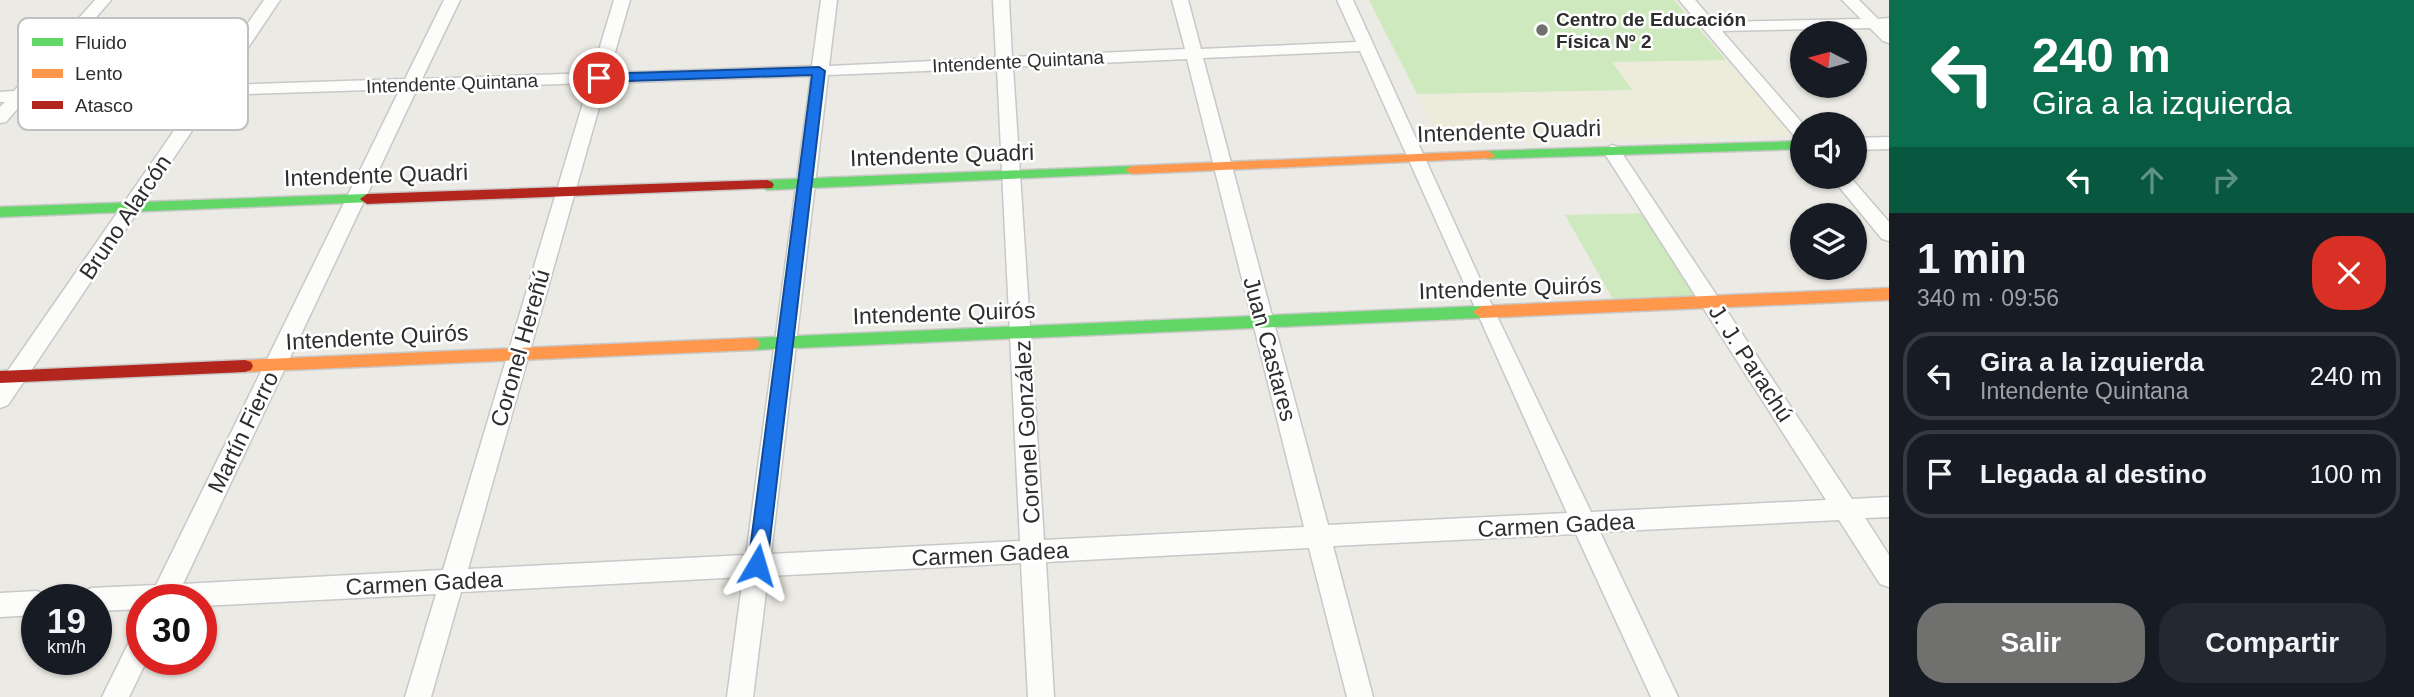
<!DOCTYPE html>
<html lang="es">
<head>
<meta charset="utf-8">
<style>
	body { margin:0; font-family:Arial,sans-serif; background:#242831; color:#f1f3f6; height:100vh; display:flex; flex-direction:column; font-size:26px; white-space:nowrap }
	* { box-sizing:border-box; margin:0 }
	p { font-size:23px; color:#9ea1a6 }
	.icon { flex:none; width:38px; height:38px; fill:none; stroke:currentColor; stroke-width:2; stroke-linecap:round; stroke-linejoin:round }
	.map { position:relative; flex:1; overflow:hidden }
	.sheet { display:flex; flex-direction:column; background:#171b24; width:525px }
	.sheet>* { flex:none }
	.hud { background:#0b6e4f; color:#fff; overflow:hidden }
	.needle { width:46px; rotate:276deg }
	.tools { position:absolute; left:1790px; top:21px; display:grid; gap:14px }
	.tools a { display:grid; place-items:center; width:77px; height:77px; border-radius:50%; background:#171b24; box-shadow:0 2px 5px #0004; font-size:35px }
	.speed { position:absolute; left:21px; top:584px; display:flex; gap:14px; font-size:35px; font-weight:700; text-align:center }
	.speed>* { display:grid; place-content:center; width:91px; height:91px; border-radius:50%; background:#171b24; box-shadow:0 2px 5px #0004; line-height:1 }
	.speed small { font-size:18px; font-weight:400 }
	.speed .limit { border:10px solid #d22; background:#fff; color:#111 }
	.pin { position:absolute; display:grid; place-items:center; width:60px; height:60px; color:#fff; margin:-30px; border:4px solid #fff; border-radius:50%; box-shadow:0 2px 7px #0007 }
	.me { position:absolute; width:77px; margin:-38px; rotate:7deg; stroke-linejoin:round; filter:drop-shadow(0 0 5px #0008) }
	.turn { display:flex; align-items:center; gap:24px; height:147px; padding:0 28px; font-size:32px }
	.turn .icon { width:91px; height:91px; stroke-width:2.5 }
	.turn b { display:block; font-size:49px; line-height:60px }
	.lanes { display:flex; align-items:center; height:66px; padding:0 28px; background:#0003; justify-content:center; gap:35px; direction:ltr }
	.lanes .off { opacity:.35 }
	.round { display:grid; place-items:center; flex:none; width:74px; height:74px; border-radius:28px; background:#242831 }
	.overview { display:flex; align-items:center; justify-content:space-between; height:119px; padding:0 28px }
	h1 { font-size:42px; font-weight:700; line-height:52px }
	.primary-button { display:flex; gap:14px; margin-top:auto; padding:14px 28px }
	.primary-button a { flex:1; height:80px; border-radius:28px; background:#70706e; color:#fff; font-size:28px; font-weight:700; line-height:80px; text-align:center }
	.primary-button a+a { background:#242831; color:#f1f3f6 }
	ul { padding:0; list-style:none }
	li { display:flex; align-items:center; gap:21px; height:88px; margin:0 14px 10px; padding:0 14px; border:4px solid #363941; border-radius:28px }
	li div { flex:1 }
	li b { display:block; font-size:26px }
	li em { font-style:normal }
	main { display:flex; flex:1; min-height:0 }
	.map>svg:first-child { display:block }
	.education { fill:#edebda }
	.pitch { fill:#cde9bd }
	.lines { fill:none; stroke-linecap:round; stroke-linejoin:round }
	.street-casing { stroke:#c9c8c8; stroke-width:3 }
	.fast-casing { stroke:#c9c8c8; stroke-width:3 }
	.slow-casing { stroke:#c9c8c8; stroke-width:3 }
	.jam-casing { stroke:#c9c8c8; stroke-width:3 }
	.street { fill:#fcfcfb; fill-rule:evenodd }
	.fast { fill:#63d668; fill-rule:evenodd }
	.slow { fill:#ff974d; fill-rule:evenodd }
	.jam { fill:#b3261e; fill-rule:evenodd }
	.route { fill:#1a73e8; stroke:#114b97; stroke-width:2 }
	.poi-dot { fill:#70706e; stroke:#fff; stroke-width:2.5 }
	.labels { text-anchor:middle; stroke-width:5; stroke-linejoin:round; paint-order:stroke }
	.far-poi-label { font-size:19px; font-weight:bold; fill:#2e2e2e; stroke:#fff; text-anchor:start }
	.far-street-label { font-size:19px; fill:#2e2e2e; stroke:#fff }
	.street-label { font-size:23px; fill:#2e2e2e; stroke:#fff }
	.key { fill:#fff; stroke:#c0c0c0; stroke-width:2 }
	.key-label { font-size:19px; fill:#2e2e2e }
</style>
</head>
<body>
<main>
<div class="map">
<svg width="1889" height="697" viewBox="0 0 1889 697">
	<rect width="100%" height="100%" fill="#ebeae4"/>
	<!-- education -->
	<path class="education" d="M1726,60L1792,135L1442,143L1417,94L1631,90L1611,62Z"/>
	<!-- pitch -->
	<path class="pitch" d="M1369,0H1674L1726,60L1612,62L1632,90L1417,94Z
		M1653,213L1711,302L1617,306L1565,215Z"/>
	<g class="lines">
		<!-- street casing -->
		<g class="street-casing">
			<path id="street" d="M95,0H111L33,91L205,85L264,0H280L223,85L405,79L444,0H460L422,79L592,73L614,0H630L609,73L812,66L821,0H837L829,66L996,58L993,0H1009L1012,57L1185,49L1172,0H1188L1201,49L1356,42L1337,0H1353L1495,312L1591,512L1826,500L1603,151L1612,145L1618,147L1852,499L1889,497V517L1865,518L1889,555V587L1880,584L1839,520L1600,532L1678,697H1651L1576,534L1333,546L1373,697H1347L1309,548L1046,562L1054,697H1028L1021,563L768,576L753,697H727L743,577L461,592L431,697H405L436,594L201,606V600H142V609L96,611V600H78L82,592L91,588L156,585L400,89L216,95L8,405L0,408V382L198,96L24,101L6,122L0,123V107L5,102H0V92L14,91ZM1360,51L1567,513L1328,525L1203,58ZM1187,59L1304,527L1044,540L1013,67ZM997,68L1020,541L771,554L828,75ZM811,76L746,555L468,569L606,83ZM589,83L443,570L183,584L417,89Z
				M1679,0H1695L1714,22L1861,19L1842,0H1859L1878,19L1889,18V43L1883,41L1870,28L1722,31L1803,124L1802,139L1796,138Z
				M1889,137V149L1855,150V138Z
				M1831,177H1850L1889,222V241L1882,239Z
				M37,591L46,595L48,600H37V615L0,617V593Z
				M142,631V660H147L129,697H102L133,634Z"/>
		</g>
		<!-- fast casing -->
		<g class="fast-casing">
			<path id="fast" d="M1802,141V149L1488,159L1481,155L1488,151Z
				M1132,166L1139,170L1137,173L767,190L760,185L767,180Z
				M367,194L374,199L372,202L0,217V207Z
				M1481,306L1489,312L1481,318L752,350L746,348L744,344L746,340L752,338Z"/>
		</g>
		<!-- slow casing -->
		<g class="slow-casing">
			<path id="slow" d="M1488,151L1495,155L1493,158L1132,174L1125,170L1132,166Z
				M1889,288V300L1481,318L1473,312L1481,306Z
				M752,338L758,340L760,344L758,348L752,350L245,372L239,370L237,366L239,362L245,360Z"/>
		</g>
		<!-- jam casing -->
		<g class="jam-casing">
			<path id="jam" d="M767,180L772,182L774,185L772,188L367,204L360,199L367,194Z
				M245,360L251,362L253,366L251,370L245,372L0,383V371Z"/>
		</g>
		<!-- street -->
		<use href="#street" class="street"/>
		<!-- fast -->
		<use href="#fast" class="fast"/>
		<!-- slow -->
		<use href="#slow" class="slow"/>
		<!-- jam -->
		<use href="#jam" class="jam"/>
	</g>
	<!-- route -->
	<path class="route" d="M819,67L825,71L767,565L764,571L757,574L751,571L748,565L812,75L599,82L593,78L599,74Z"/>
	<!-- markers -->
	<circle class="poi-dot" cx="1542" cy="30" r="7"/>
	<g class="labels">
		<!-- far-poi labels -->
		<g class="far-poi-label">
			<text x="1556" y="26">Centro de Educación<tspan x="1556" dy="22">Física Nº 2</tspan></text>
		</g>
		<!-- far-street labels -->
		<g class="far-street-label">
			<text transform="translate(1018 61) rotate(-3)" y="7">Intendente Quintana</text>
			<text transform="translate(452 83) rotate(-2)" y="7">Intendente Quintana</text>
		</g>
		<!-- street labels -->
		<g class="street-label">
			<text transform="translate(1509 131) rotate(-2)" y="8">Intendente Quadri</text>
			<text transform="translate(942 155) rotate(-2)" y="8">Intendente Quadri</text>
			<text transform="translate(376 175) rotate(-2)" y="8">Intendente Quadri</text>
			<text transform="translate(125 217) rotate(-56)" y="8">Bruno Alarcón</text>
			<text transform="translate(1510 288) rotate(-2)" y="8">Intendente Quirós</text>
			<text transform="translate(944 313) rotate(-2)" y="8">Intendente Quirós</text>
			<text transform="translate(377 337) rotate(-3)" y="8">Intendente Quirós</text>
			<text transform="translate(520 348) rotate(-74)" y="8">Coronel Hereñú</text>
			<text transform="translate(1270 349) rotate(75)" y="8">Juan Castares</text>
			<text transform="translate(1751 363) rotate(57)" y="8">J. J. Parachú</text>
			<text transform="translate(243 432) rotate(-64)" y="8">Martín Fierro</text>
			<text transform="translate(1027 432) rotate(-93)" y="8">Coronel González</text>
			<text transform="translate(1556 525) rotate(-3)" y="8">Carmen Gadea</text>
			<text transform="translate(990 554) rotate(-3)" y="8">Carmen Gadea</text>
			<text transform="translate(424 583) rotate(-3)" y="8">Carmen Gadea</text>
		</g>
	</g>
	<!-- legend -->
	<rect x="18" y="18" width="230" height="112" rx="10" class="key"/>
	<rect x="32" y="38" width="31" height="8" fill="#63d668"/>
	<rect x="32" y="69" width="31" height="9" fill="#ff974d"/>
	<rect x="32" y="101" width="31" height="8" fill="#b3261e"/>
	<g class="key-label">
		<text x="75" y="49">Fluido</text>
		<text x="75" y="80">Lento</text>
		<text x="75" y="112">Atasco</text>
	</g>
</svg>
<div class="tools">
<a><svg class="needle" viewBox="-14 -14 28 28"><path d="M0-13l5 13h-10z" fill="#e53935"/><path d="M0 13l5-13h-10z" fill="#9ea1a6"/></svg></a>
<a><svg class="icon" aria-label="sound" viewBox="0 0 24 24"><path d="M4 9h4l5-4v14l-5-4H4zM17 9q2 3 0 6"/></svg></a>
<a><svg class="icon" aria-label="layers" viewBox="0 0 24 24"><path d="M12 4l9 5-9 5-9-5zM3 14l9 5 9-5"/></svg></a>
</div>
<div class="speed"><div>19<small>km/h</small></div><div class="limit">30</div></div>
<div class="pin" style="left:599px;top:78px;background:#d93025"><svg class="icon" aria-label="arrive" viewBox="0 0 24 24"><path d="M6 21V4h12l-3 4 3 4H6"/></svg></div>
<svg class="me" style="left:757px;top:565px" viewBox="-20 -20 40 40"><path d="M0-17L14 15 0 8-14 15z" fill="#1a73e8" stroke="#fff" stroke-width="4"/></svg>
</div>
<section class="sheet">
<div class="hud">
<div class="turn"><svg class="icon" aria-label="left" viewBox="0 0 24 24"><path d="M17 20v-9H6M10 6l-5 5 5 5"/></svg><div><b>240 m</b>Gira a la izquierda</div></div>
<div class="lanes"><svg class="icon" aria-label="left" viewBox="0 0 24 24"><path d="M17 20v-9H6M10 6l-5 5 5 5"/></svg><svg class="icon off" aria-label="ahead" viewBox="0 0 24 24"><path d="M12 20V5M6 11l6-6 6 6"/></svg><svg class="icon off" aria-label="right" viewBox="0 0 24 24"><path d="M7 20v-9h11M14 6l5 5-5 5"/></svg></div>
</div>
<div class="overview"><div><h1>1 min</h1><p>340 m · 09:56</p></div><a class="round" style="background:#d93025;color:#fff"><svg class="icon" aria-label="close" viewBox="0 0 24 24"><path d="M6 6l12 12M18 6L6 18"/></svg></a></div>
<ul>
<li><svg class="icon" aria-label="left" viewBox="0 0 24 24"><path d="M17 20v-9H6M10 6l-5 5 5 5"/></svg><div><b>Gira a la izquierda</b><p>Intendente Quintana</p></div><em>240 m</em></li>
<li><svg class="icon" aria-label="arrive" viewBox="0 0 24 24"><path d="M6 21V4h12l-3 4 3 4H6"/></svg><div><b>Llegada al destino</b></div><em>100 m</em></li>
</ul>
<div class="primary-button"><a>Salir</a><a>Compartir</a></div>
</section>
</main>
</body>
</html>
